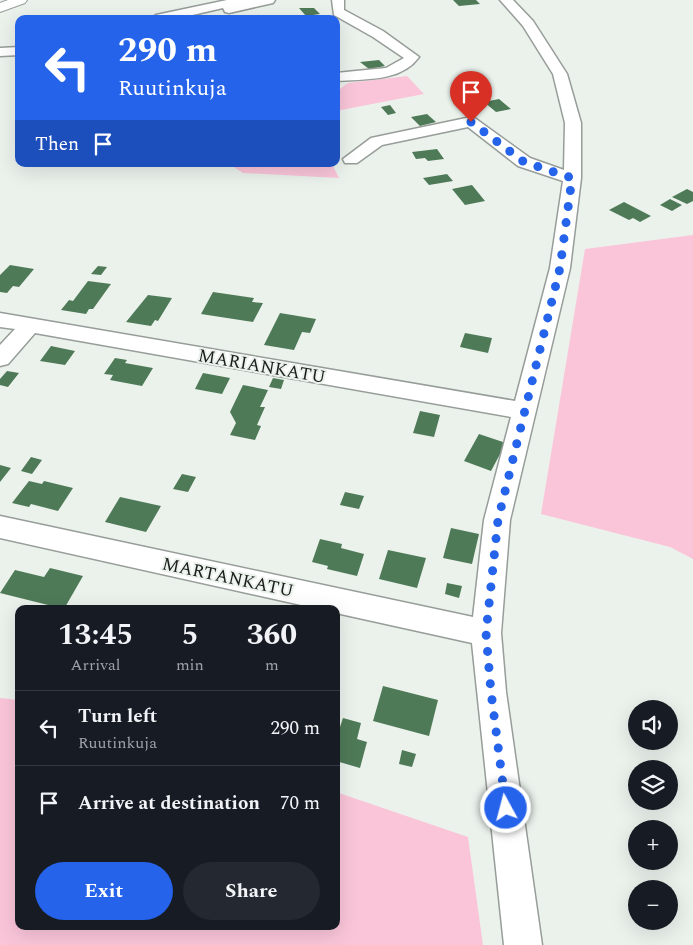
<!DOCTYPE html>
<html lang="en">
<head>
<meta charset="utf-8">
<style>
	body { margin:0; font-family:Spectral,serif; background:#242831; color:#f1f3f6; height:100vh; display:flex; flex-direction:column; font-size:19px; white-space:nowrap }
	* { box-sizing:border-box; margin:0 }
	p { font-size:16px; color:#9ea1a6 }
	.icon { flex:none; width:28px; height:28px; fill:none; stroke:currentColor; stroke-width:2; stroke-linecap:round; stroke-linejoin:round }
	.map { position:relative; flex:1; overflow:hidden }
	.panel { position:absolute; left:15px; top:605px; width:325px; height:325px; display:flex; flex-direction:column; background:#171b24; border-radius:10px; box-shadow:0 5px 20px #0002 }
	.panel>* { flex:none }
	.hud { position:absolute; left:15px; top:15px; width:325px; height:152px; border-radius:10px; box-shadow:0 5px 20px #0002; background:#2563eb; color:#fff; overflow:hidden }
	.buttons { position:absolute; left:628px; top:700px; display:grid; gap:10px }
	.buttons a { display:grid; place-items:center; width:50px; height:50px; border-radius:50%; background:#171b24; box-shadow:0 5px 20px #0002; font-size:25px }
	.pin { position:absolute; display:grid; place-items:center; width:42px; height:42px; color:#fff; margin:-51px -21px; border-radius:50% 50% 50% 0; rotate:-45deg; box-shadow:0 0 5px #0007 }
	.pin .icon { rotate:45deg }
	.me { position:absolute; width:55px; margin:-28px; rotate:353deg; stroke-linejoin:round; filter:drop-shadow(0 0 4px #0008) }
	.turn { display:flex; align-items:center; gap:18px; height:105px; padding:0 20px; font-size:22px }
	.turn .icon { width:65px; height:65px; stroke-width:2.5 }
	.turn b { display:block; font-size:35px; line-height:42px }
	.then { display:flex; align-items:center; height:48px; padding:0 20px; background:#0003; gap:10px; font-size:19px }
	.eta { display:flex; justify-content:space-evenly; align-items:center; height:85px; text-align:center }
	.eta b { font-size:30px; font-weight:700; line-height:35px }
	.button { display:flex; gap:10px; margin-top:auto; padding:10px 20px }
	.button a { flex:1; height:58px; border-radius:30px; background:#2563eb; color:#fff; font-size:20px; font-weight:700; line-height:58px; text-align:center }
	.button a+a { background:#242831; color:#f1f3f6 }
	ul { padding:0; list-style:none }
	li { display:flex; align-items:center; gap:15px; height:75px; padding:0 20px; border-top:1px solid #363941 }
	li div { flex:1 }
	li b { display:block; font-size:19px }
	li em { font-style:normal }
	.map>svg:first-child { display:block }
	.green { fill:#fac5d9 }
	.building { fill:#4f7a58 }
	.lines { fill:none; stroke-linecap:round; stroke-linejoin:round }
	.street-casing { stroke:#979d98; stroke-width:3 }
	.secondary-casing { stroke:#979d98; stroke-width:2 }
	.street { fill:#fff; fill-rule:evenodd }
	.secondary { fill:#fff; fill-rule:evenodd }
	.route { stroke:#2563eb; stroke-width:9; stroke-dasharray:0 16.2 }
	.labels { text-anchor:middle; stroke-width:4; stroke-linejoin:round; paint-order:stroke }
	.street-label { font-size:18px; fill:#1c1e1c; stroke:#ebf2ec }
</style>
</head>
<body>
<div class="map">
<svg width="693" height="945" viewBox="0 0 693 945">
	<rect width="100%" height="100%" fill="#ebf2ec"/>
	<!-- green -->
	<path class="green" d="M407,76L424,94L336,111V92L348,83Z
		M229,164H332L339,178L243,173Z
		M693,235V559L670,547L541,514L585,249Z
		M0,698L19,700V926H336V792L468,837L483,945H0Z"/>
	<!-- building -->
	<path class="building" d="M453,0H476L480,4L459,6Z
		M299,8H314L320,14L306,16Z
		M379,60L385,66L369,69L360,62Z
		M499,99L511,109L496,112L484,102Z
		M390,105L396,113L388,115L381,107Z
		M427,114L436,122L420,126L411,117Z
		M437,149L444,159L428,161L425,158L416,159L412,152Z
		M447,174L453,181L429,185L423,178Z
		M472,185L485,201L465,205L452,189Z
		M687,189L693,192V201L687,204L672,197Z
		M670,199L682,205L672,211L660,205Z
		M624,202L651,216L640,222L633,218L629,220L609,210Z
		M10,265L34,269L19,287L13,286L7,293L0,292V275Z
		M98,266L107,267L101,275L91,274Z
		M88,281L111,284L93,309H89L86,314L61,310L69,300L73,301Z
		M213,292L254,298L252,302L263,303L253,322L201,314Z
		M148,295L172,298L158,321L155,320L151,326L126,322Z
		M280,313L316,319L310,333L302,332L294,350L264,345Z
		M465,333L492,338L488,353L460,347Z
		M51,346L75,351L65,365L40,361Z
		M115,358L127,360L125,363L153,368L142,386L110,380L113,375L104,374Z
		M7,371L19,373L8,387L0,385V379Z
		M203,373L230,378L222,394L195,389Z
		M273,378L284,380L281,389L269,387Z
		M243,385L268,390L260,407H265L257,425L261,426L255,440L230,435L236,423L230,412Z
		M420,411L440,415L434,437L413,433Z
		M479,434L506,443L491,471L464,461Z
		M31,457L42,460L32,474L21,471Z
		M0,465L11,468L0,482Z
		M182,474L196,477L188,492L173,489Z
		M29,481L42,484L44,481L73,488L58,511L31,504L29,507L12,503Z
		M345,492L364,496L359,509L340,505Z
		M120,497L161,506L146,532L105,522Z
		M451,528L479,534L472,564L443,558Z
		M320,539L342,544L341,548L364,554L357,576L327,569L328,566L312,562Z
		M388,550L426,558L417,588L379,579Z
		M50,568L83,576L64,609L0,593L15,570L44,577Z
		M447,583L462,586L459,598L445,594Z
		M383,686L438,700L429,736L373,721Z
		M343,718L361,723L357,739L367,742L360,768L336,761V739Z
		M402,750L416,754L412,767L399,764Z"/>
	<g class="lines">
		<!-- street casing -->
		<g class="street-casing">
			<path id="street" d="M227,0H275L273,3L229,13L225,12L223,8L175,19H150L156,15Z
				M332,0H344V10L383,31L419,57C401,82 364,79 336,81V73L386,68L404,58L373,37L334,15Z
				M500,0H513L533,21L567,74L581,123V178L570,268L510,520L501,633L506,692L542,945H504L472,643L336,613V609H319L0,538V516L473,617L484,520L511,417L35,333L8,364L0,366V345L15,329L0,327V313L515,401L550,268L563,181L518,166L468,127L382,145L357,163H345L343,159L371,138L471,117L476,119L530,158L564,170L565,123L553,74L523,26Z
				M19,47V55L0,56V48Z"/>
		</g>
		<!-- secondary casing -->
		<g class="secondary-casing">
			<path id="secondary" d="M8,0H27L25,3L0,12V3Z"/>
		</g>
		<!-- street -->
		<use href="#street" class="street"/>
		<!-- secondary -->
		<use href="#secondary" class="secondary"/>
	</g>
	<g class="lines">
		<!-- route -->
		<path class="route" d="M471,122L524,162L572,178L560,268L498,520L488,614L486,633L491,692L506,808"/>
	</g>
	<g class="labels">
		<!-- street labels -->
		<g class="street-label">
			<text transform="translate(262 366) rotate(10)" y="6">MARIANKATU</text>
			<text transform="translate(228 577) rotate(12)" y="6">MARTANKATU</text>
		</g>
	</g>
</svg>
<div class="buttons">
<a><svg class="icon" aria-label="sound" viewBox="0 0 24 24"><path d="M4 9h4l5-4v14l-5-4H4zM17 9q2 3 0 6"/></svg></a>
<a><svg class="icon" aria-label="layers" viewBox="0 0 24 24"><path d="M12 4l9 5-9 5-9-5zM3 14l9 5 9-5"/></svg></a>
<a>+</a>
<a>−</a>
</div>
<div class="pin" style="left:471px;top:122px;background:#d93025"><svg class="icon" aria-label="arrive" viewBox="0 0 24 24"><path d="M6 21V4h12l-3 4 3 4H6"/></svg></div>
<svg class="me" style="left:506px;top:808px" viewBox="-20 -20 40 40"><circle r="17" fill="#2563eb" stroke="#fff" stroke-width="3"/><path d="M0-11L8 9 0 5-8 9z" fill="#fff"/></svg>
<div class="hud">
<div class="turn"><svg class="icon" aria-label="left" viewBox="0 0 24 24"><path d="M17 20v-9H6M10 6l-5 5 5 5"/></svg><div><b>290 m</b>Ruutinkuja</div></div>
<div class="then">Then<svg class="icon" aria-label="arrive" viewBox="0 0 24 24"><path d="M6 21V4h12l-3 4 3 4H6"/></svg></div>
</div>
<section class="panel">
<div class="eta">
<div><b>13:45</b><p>Arrival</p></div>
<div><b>5</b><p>min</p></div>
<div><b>360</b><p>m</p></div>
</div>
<ul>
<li><svg class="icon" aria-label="left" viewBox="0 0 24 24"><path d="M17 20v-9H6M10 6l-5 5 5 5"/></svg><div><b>Turn left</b><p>Ruutinkuja</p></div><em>290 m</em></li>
<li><svg class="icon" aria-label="arrive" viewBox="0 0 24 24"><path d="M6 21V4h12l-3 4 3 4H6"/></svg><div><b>Arrive at destination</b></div><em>70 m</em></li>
</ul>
<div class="button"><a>Exit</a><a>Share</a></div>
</section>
</div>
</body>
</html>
